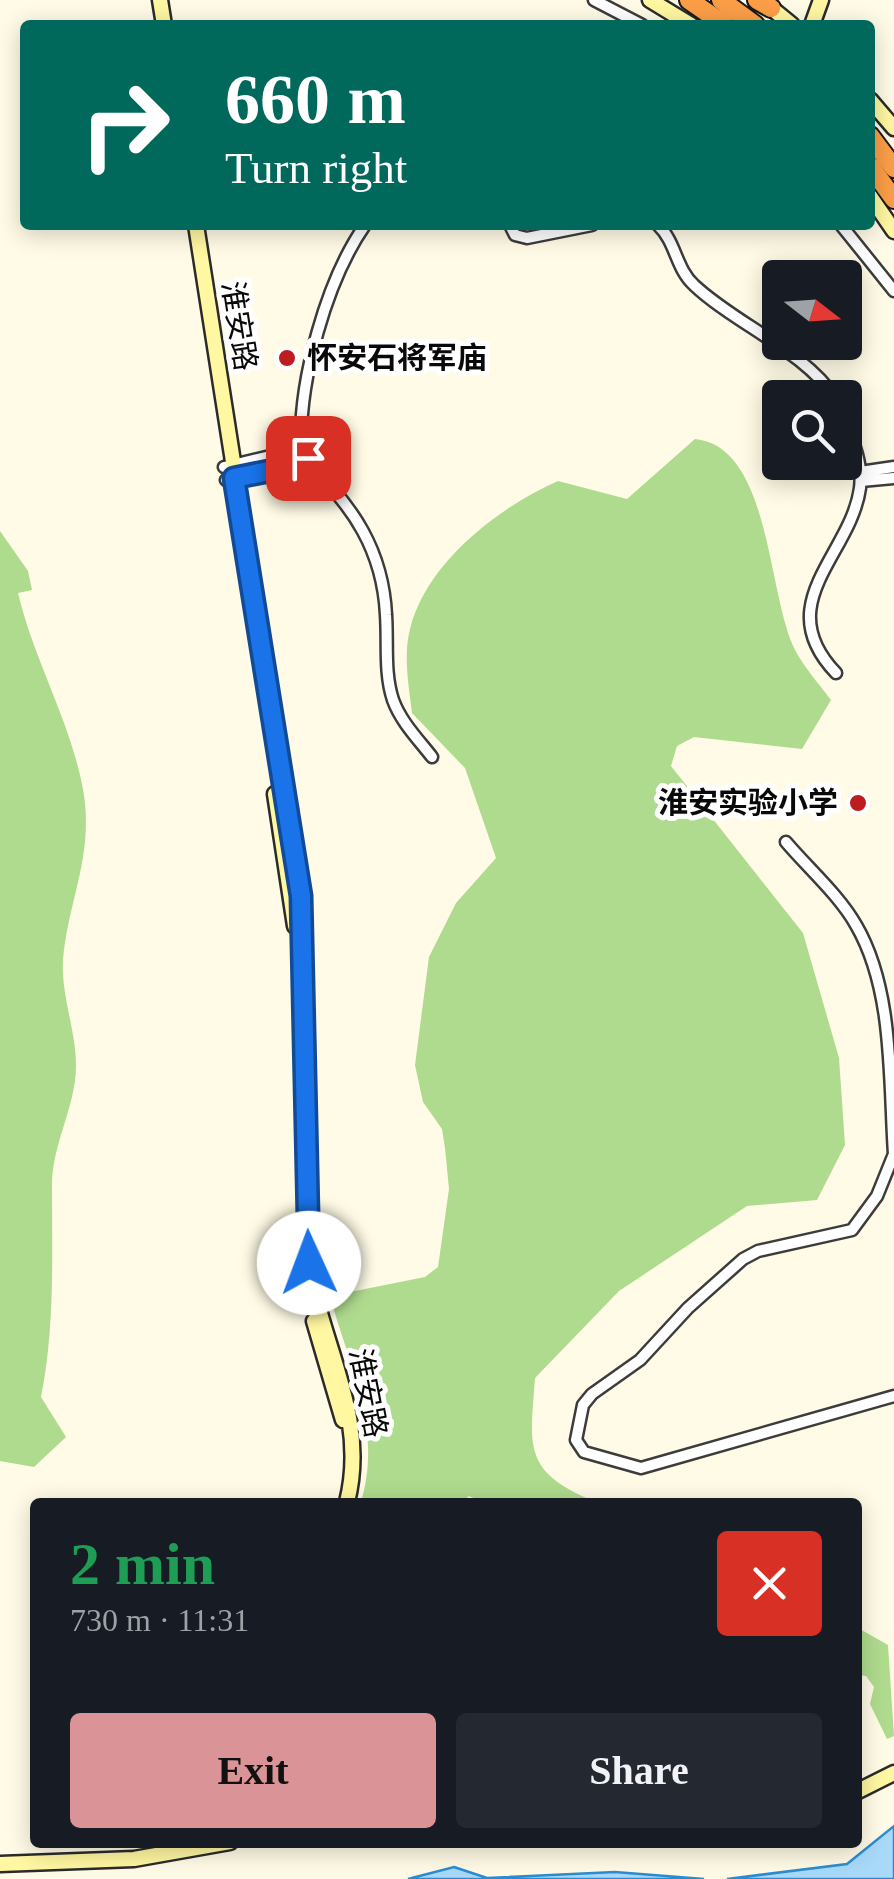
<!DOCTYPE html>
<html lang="en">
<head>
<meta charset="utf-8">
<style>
	body { margin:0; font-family:"Times New Roman","Noto Sans SC",serif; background:#242831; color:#f1f3f6; height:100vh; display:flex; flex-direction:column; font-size:38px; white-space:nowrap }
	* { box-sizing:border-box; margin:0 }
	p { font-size:32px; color:#9ea1a6 }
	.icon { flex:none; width:55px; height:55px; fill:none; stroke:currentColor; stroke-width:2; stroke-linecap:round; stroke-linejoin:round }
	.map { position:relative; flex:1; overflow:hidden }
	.side { position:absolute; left:30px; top:1498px; width:832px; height:350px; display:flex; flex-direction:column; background:#171b24; border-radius:10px; box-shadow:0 5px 25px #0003 }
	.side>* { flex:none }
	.hud { position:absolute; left:20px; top:20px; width:855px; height:210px; border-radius:10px; box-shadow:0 5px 25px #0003; background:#00695c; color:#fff; overflow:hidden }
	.needle { width:65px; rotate:107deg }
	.controls { position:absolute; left:762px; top:260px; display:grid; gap:20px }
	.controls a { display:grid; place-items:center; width:100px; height:100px; border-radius:10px; background:#171b24; box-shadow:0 5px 25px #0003; font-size:50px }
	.pin { position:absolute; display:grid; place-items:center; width:85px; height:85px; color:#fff; margin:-42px; border-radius:20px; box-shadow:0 5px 15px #0006 }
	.me { position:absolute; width:110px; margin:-55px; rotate:358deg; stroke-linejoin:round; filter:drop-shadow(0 0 8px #0008) }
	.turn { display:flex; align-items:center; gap:35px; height:210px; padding:0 40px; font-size:45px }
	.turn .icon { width:130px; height:130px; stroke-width:2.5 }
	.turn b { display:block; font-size:70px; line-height:85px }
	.round { display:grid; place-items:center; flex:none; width:105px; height:105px; border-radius:10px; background:#242831 }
	.summary { display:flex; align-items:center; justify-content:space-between; height:170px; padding:0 40px }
	h1 { font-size:60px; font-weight:700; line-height:75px; color:#1e9e55 }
	.action { display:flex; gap:20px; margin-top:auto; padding:20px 40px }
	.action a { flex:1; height:115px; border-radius:10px; background:#da9396; color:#111; font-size:40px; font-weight:700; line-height:115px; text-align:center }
	.action a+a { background:#242831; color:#f1f3f6 }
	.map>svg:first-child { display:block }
	.forest { fill:#afdb8e }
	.water { fill:#a8d9f9; stroke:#2c8cd3; stroke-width:2.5 }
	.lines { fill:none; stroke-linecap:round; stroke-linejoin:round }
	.street-casing { stroke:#3c3c3c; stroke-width:15 }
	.secondary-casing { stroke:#2b2b2b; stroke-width:19 }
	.highway-casing { stroke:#1a1a1a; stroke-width:22 }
	.street { stroke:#fff; stroke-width:10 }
	.secondary { stroke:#fff7a1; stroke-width:14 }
	.highway { stroke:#fc9e47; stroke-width:18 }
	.route-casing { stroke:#114b97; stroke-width:25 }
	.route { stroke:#1a73e8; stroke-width:18 }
	.poi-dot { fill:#be1d20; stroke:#fff; stroke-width:4 }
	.labels { text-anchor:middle; stroke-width:10; stroke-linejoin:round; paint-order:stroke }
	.street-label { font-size:30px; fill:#090909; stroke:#fff }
	.poi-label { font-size:30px; font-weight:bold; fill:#090909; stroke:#fff; text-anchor:start }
</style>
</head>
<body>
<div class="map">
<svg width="894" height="1879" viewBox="0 0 894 1879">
	<rect width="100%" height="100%" fill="#fffbe6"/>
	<!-- forest -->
	<path class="forest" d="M695,439C771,446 767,595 795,650C804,667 819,684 831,700L802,749L694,737L677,746L671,766L803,933L839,1058L845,1145L817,1200L747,1206L619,1291L535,1378C530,1448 522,1471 595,1502H485L468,1496L466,1502H361C383,1427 349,1367 330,1296L425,1277L438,1267L449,1189L445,1148L442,1129L423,1102L415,1065L429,957L456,903L496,858L465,768L412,713C409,687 403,656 410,629C426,563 499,507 558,481L627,499Z
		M0,531L28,571L32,590L18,593C34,661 73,726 84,795C93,858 68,901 63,960C61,996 76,1030 76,1066C76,1106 52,1144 52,1185C52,1255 55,1328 41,1397L66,1437L34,1467L0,1461Z
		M858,1628L888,1645L894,1736L887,1739L870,1704L874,1687L866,1676L858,1675Z"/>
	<!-- water -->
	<path class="water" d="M894,1826V1879H727L847,1864Z
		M454,1867L487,1878L615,1872L704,1879H408Z"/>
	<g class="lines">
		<!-- street casing -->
		<g class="street-casing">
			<path id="street" d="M594,0L642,25
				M510,225L515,235L527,238L592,225
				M658,225C676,242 676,269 694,285C734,323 806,352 835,398
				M841,225L894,291
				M282 459a13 13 0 1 1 26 0a13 13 0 1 1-26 0Z
				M301,448C299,380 326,281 365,225
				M307,463C353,505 383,551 386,615C388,643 384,673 393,700C401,722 418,739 432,757
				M224,467L283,453
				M860,472L894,467
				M226,480L284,468
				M861,481L894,478
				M836,673C769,603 851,555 860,488C863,465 853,440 845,420
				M786,842C808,868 839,895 856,925C894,990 889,1081 894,1154
				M894,1154L877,1196L852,1230L758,1251L743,1259L688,1308L640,1360L592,1394L583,1405L576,1440L584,1452L641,1468L894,1396"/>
		</g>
		<!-- secondary casing -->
		<g class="secondary-casing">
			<path id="secondary" d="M160,0L164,25
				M650,0L691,25
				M765,3L792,25
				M812,25L821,0
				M870,100L894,128
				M870,196L894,231
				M196,225L301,896L307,1249C315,1337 370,1411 347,1502
				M275,794L295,926
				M314,1321L343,1420
				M858,1791L894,1773
				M0,1864L134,1859L230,1842"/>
		</g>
		<!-- highway casing -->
		<g class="highway-casing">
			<path id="highway" d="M689,0L725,25
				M721,0L755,25
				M757,0L771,8
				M870,136L894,168
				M870,166L894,199"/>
		</g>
		<!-- street -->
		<use href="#street" class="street"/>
		<!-- secondary -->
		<use href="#secondary" class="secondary"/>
		<!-- highway -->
		<use href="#highway" class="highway"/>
	</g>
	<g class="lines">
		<!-- route casing -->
		<g class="route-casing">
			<path id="route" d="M308,458L298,472L284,468L234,478L301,896L309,1263"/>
		</g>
		<!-- route -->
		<use href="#route" class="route"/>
	</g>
	<!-- markers -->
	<g class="poi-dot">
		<circle cx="287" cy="358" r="10"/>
		<circle cx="858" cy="803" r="10"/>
	</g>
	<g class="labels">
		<!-- street labels -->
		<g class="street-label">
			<text transform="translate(239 326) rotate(81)" y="10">淮安路</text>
			<text transform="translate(368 1393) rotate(79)" y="10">淮安路</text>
		</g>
		<!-- poi labels -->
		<g class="poi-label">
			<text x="307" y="368">怀安石将军庙</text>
			<text x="838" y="813" text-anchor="end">淮安实验小学</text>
		</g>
	</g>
</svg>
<div class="controls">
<a><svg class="needle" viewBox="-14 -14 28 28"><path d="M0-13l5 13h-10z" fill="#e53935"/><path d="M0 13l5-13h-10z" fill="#9ea1a6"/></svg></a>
<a><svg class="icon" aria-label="search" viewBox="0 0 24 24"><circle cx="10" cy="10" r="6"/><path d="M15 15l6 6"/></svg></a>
</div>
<div class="pin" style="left:308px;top:458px;background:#d93025"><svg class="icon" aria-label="arrive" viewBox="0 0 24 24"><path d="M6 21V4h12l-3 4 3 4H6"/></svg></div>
<svg class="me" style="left:309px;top:1263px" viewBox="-20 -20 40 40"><circle r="19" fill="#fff"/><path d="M0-13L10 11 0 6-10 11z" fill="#1a73e8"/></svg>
<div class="hud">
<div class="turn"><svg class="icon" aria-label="right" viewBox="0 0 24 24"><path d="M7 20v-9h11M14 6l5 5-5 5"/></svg><div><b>660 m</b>Turn right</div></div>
</div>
<section class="side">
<div class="summary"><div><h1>2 min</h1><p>730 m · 11:31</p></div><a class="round" style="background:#d93025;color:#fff"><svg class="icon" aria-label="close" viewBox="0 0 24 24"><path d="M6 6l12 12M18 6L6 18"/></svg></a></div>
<div class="action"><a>Exit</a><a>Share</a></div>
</section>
</div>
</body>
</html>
